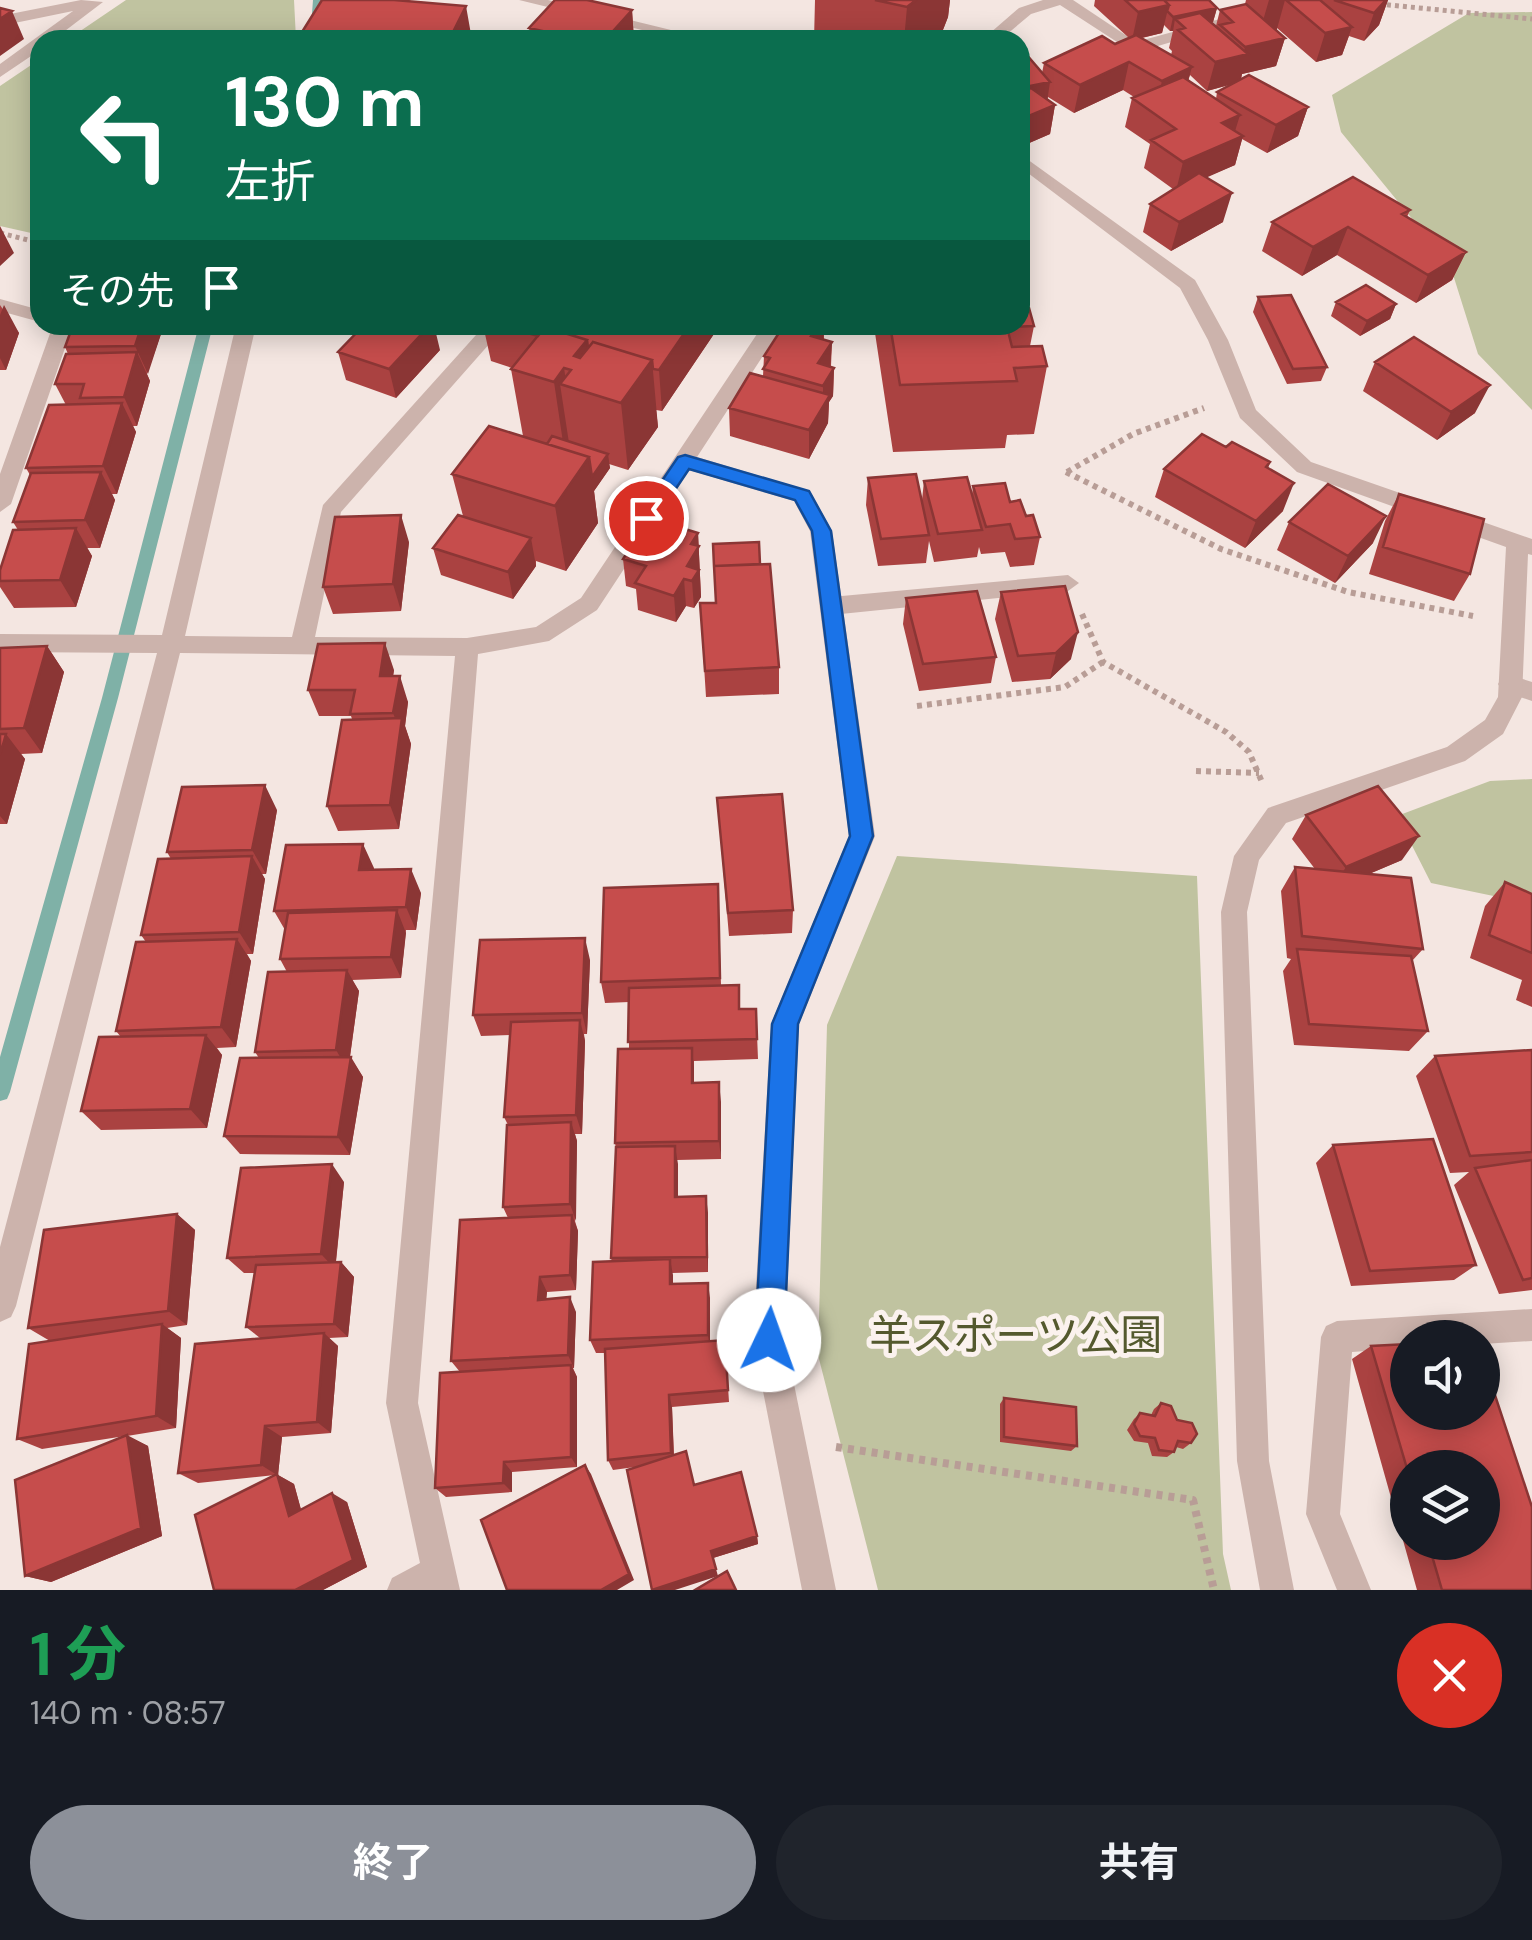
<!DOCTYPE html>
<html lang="ja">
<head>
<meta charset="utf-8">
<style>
	body { margin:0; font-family:"DM Sans","Noto Sans JP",sans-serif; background:#20242c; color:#f1f3f6; height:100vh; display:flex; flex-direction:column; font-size:38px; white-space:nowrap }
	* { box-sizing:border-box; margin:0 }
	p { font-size:32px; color:#9ea1a6 }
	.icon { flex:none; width:55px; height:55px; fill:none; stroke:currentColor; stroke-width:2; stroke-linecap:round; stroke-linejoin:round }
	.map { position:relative; height:1590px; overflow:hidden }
	.side { display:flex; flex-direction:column; background:#171b24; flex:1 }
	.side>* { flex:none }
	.banner { position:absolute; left:30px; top:30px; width:1000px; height:305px; border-radius:30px; box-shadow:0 5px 25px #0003; background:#0b6e4f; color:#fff; overflow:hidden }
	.fabs { position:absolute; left:1390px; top:1320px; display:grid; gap:20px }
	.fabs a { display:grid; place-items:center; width:110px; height:110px; border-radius:50%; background:#171b24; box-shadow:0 5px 25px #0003; font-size:50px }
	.pin { position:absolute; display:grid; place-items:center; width:85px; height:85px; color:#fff; margin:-42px; border:5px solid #fff; border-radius:50%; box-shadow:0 2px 10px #0007 }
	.me { position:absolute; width:110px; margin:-55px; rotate:3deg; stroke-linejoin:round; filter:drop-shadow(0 0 8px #0008) }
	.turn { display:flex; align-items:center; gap:35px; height:210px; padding:0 30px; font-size:45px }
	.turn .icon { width:130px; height:130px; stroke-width:2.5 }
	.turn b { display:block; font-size:70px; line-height:85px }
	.then { display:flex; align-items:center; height:95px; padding:0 30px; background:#0003; gap:20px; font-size:38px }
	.round { display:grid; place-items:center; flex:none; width:105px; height:105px; border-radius:52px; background:#20242c }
	.headline { display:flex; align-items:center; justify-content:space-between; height:170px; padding:0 30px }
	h1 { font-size:60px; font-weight:700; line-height:75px; color:#1e9e55 }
	.button { display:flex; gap:20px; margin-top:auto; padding:20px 30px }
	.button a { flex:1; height:115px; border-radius:60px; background:#8c9099; color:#fff; font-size:40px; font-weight:700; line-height:115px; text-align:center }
	.button a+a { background:#20242c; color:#f1f3f6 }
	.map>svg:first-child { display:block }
	.green { fill:#c0c3a0 }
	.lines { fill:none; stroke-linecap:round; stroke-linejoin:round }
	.stream { fill:#7fb1a7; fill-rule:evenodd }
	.path-far2 { stroke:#b89d96; stroke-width:5; stroke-dasharray:4 4; stroke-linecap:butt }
	.path-far1 { stroke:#b89d96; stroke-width:6; stroke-dasharray:5 5; stroke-linecap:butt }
	.path { stroke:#b89d96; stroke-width:8; stroke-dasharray:6 6; stroke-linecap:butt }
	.service { fill:#ccb3ac; fill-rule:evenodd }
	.minor { fill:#ccb3ac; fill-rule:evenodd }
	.wall { fill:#aa4241; fill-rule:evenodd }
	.shaded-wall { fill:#8b3635 }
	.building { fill:#c64d4c; stroke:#8b3635; stroke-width:2.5 }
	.route { fill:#1a73e8; stroke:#114b97; stroke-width:2.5 }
	.labels { text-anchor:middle; stroke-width:10; stroke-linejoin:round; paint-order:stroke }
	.near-park-label { font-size:42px; fill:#54592e; stroke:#fbf2ee }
</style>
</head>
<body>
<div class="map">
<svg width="1532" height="1590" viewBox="0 0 1532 1590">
	<rect width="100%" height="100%" fill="#f4e6e1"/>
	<!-- green -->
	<path class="green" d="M126,0H294L296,39L67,40Z
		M1532,12V410L1478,354L1450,265L1341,132L1332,95L1469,13Z
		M40,59V235L0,226V86Z
		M1532,779V904L1431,883L1397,816L1490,781Z
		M897,856L1197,876L1223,1554L1231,1590H878L818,1355L827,1025Z"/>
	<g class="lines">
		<!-- stream -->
		<path class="stream" d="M313,0H323L322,40H310Z
			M199,325H213L118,698L10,1092L7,1099L0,1101V1057L102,698Z"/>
		<!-- path-far2 -->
		<path class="path-far2" d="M1379,4L1532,19
			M0,233L40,243"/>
		<!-- path-far1 -->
		<path class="path-far1" d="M1066,472L1221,549L1348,592L1473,616
			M1067,472L1133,434L1204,408
			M1082,614L1103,662L1226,732L1249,752L1262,782
			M917,706L1065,687L1103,662
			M1196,771L1259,773"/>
		<!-- path -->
		<path class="path" d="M836,1447L1193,1500L1214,1590"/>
		<!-- service -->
		<path class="service" d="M1068,575L1079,583L1068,591L831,615L820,606L831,597Z
			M1510,675L1532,682V701L1502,691L1498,684L1502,677Z"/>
		<!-- minor -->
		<path class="minor" d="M81,0L103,2L53,40H40V50L0,77V64L73,11L0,26V16Z
			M519,0H548L712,40H683Z
			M1043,0H1073L1136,42L1289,0H1315L1134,53L1060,5L1031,14L1000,40H982L1019,8Z
			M1020,154L1195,280L1228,340L1256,410L1311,462L1532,539V555L1528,554L1522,697L1503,734L1465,761L1286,823L1259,860L1247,912L1269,1461L1294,1590H1260L1237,1461L1221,912L1234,856L1268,808L1447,747L1485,720L1498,697L1506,547L1297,472L1240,418L1208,340L1180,288L1020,167Z
			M0,299L40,310V322L0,311Z
			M53,325H73L11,504L0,512V474Z
			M236,325H256L185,636L292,637L323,505L485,325H506L341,512L315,637L467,638L536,627L581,598L763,325H783L697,457L810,491L832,531L875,836L799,1024L785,1340L836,1590H802L753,1340L771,1024L849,836L810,531L794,501L689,470L597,610L549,641L478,654L418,1403L460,1590H387L392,1578L420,1563L386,1403L455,656L180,653L16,1306L11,1317L0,1322V1247L157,653L0,652V634L162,635Z
			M1532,1309V1341L1482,1344V1338H1408V1348L1352,1352L1340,1514L1371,1590H1337L1306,1514L1321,1337L1326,1326L1337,1321Z"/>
	</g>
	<!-- wall -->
	<path class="wall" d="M815,0H950L948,17L939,40H814Z
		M1095,0H1209L1217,8L1213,22L1211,23L1216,26L1220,10L1245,4L1246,0H1388L1379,25L1364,41L1349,36L1342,55L1316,62L1277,28L1276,31L1285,38L1276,66L1242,74L1241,80L1308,107L1298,136L1267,153L1242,139L1235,165L1206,177L1223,222L1171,251L1143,232L1150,204L1173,189L1144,168L1150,144L1125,127L1132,98L1134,97L1123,90L1074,113L1048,97L1047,100L1055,105L1050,134L1020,147V47L1042,73L1044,63L1115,44L1129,38L1094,6ZM1164,25L1170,31H1173L1169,48L1172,51L1171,55L1142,38L1162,33ZM1190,75L1207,91L1232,84L1217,92L1216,99L1188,81Z
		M632,10L634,40H531L529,28Z
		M1410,210L1407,217L1466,252L1452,280L1416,303L1337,255L1302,276L1262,251L1272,222Z
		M1258,297L1327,367L1321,381L1287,384L1253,312Z
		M1336,302L1396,304L1390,319L1360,336L1331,316Z
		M0,305L19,333L6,370H0Z
		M73,325H159L158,326L161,334L147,374L150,381L137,426H133L136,432L117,494H112L115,500L100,548H87L92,556L76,607L14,608L0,587V570L18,530L13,522L30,475L26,468L66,405L55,384L68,354L65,347Z
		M483,325H720L662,411L656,410L658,427L628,470L609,464L610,468L594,491L598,523L566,571L536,561V566L513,599L441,575L433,548L463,516L452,474L523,436L511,369L512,368L491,361Z
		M784,325H824V340L832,342L831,366L834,368L833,396L829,402L828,423L809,459L730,436L729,408L763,376L764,356Z
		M875,325L1034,326L1030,346L1047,366L1034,434L1007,435L1005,448L893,452L875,333Z
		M440,350L396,398L346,380L338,352Z
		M1375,362L1475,413L1437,440L1363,391Z
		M1226,447L1270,462L1268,469L1283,511L1245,548L1155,497L1164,469Z
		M868,478L922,500L924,481L972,495L973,486L1010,502L1026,516L1040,537L1034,565L1010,567L1005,552L981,554L979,547L977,557L934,562L929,541L926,563L878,566L866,505Z
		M1399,494L1470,574L1454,601L1369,574L1385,521Z
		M1289,522L1373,543L1335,583L1277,550Z
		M698,533L701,597L694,608L686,606L676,622L638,610L636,589L626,586L623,559Z
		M409,542L401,611L333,614L323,587Z
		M760,564L779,667V694L706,697L700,603H715Z
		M1001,592L1071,659L1050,679L1012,682L995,619Z
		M906,598L996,657L991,683L919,691L903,624Z
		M47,646L64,672L42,753L21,754L25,759L7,824H0V648Z
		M394,670L393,676L408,702L405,726L411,744L399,829L338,831L327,806L352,719L351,716H319L308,690Z
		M717,798L793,910L792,933L729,936Z
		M277,810L266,874H262L265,879L253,954H247L251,961L236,1047L217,1048L222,1055L207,1128L101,1130L81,1111L121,1037L116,1031L146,942L141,935L171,859L167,852Z
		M1306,815L1402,860L1369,874L1423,949L1412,961L1428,1031L1409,1051L1294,1045L1283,971L1291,959L1287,958L1281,891L1295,867L1315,869L1292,839Z
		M374,868L373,870L421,893L416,930H406L401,978L352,980L359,991L350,1057L363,1077L350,1155L240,1154L224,1136L259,1058L255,1052L287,972L280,959L285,930L274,911Z
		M1505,882L1532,894V1007L1516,1000L1522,980L1470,958L1485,906Z
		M718,884L721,985L740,1009H756L758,1059L694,1061V1083L719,1082L721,1159L677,1160L678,1197L708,1213V1272L672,1273L673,1284L710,1298V1341L725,1340L729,1402L672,1407L674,1455L694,1485L757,1536L758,1544L713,1558L635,1467L613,1470L608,1460L606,1353H596L590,1340L612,1262L611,1258L616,1148L615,1143L629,1049V1002L605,1003L601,982Z
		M590,960L587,1034H584L585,1041L582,1134H575L577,1141L575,1221L578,1231L576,1290L547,1292L546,1299L576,1312L574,1368H573L577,1377V1467L512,1472V1492L446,1497L435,1488L460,1372L451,1361L508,1218L503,1207L508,1125L504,1117L510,1035L481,1036L473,1015Z
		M1532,1050V1159L1530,1160H1532V1290L1499,1294L1454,1185L1469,1172L1450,1173L1416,1076L1435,1056Z
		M1333,1145L1476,1265L1454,1280L1351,1286L1316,1163Z
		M344,1182L336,1262H341L354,1277L348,1337L329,1338L338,1346L331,1433L282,1437L278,1475L294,1484L301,1510L347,1502L367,1567L323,1590L275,1475L198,1483L178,1473L260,1338L246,1327L255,1273H244L227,1258Z
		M177,1214L195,1230L187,1325L167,1328L181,1338L176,1428L127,1436L148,1446L162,1536L51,1582L25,1576L125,1436L42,1449L17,1439L50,1341L28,1328Z
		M1371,1346L1532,1590H1417L1352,1359ZM1408,1468L1482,1542H1408Z
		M1004,1398L1077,1446L1071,1451L1000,1442V1404Z
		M1161,1403L1177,1420L1191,1443L1183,1449L1176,1447L1174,1452L1167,1457L1152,1456L1148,1443L1134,1441L1127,1430L1134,1419L1140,1413L1151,1415L1154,1409Z"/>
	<!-- shaded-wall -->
	<path class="shaded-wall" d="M915,0H950L948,17L939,40H904L907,7Z
		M1269,0H1285L1275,36L1257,41Z
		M1386,0H1388L1379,25L1364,41L1374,13Z
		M1169,5L1162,33L1132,40L1138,12Z
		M466,6L472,40H449Z
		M1217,8L1213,22L1185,28L1175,19L1173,31H1170L1173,17Z
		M632,10L634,40H605Z
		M12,11L24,39L0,56V19Z
		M1352,27L1342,55L1316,62L1325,33Z
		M1285,38L1276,66L1242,74L1240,82L1207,91L1215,62L1243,55L1245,47Z
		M1129,62L1123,90L1074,113L1080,85Z
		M1192,67L1184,95L1155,110L1162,81Z
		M1050,82L1046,109L1055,105L1050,134L1020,147L1024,118L1020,116V88Z
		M1308,107L1298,136L1267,153L1276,125Z
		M1240,115L1232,141L1243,136L1235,165L1176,191L1183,162L1222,123Z
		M1232,193L1223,222L1171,251L1179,222Z
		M0,226L14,253L0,266Z
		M1348,227L1337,255L1302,276L1313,247Z
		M1466,252L1452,280L1416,303L1428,275Z
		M1396,304L1390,319L1360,336L1367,321Z
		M4,305L19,333L6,370L0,358V315Z
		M142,325H157L161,334L148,374L135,346Z
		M430,325H434L440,350L396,398L389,369Z
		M690,325H720L662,411L659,370Z
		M818,325H824L823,342L811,336Z
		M587,340L594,395L574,356Z
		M832,342L830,370L818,363Z
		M137,352L150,381L137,426L124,397Z
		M652,360L658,427L628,470L621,403Z
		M564,368L567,387L560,384L569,443L564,449L554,382Z
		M834,368L833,396L829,402L828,423L809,459V430L823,407V386Z
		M1490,385L1475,413L1437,440L1451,412Z
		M122,403L136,432L117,494L103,466Z
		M608,454L610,468L594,491L598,523L566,571L555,506L589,457Z
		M101,472L115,500L100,548L85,520Z
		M1294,483L1283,511L1245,548L1256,521Z
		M401,515L409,542L401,611L393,584Z
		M1386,516L1373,543L1335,583L1348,556Z
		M76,528L92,556L76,607L60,580Z
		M698,533L701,597L694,608L692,581L687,566L691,544Z
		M531,538L536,566L513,599L508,572Z
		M684,579L686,606L676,622L674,596Z
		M1078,632L1071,659L1050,679L1056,653Z
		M385,643L394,670L389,702L380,676Z
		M47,646L64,672L42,753L24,728Z
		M400,676L408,702L405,726L411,744L399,829L390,805L400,731L393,713Z
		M6,734L25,759L7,824L0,816V755Z
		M265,785L277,810L266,874L252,850Z
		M1419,836L1402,860L1331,890L1346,867Z
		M363,844L374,868L370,894L359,870Z
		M252,856L265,879L253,954L239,932Z
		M411,869L421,893L416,930L406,907Z
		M397,910L406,933L401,978L391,957Z
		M585,938L590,960L587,1034L582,1013Z
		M237,939L251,961L236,1047L221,1027Z
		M347,970L359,991L348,1070L336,1050Z
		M580,1020L585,1041L582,1134L576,1115Z
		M206,1035L222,1055L207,1128L190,1109Z
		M692,1048L694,1068V1103L692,1083Z
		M351,1057L363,1077L350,1155L338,1137Z
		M719,1082L721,1102V1159L719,1141Z
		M571,1122L577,1141L576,1221L570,1204Z
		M675,1146L678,1164V1214L675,1197Z
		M332,1164L344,1182L335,1269L321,1254Z
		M706,1196L708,1213V1272L707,1257Z
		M177,1214L195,1230L187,1325L168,1311Z
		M572,1215L578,1231L576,1290L570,1275Z
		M670,1259L673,1275V1299L670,1284Z
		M341,1262L354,1277L348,1337L334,1324Z
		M540,1277L547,1292L545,1314L538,1300Z
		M708,1283L710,1298V1349L708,1335Z
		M570,1297L576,1312L574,1368L568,1355Z
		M162,1324L181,1338L176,1428L156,1416Z
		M324,1333L338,1346L331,1433L317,1422Z
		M571,1365L577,1377V1467L571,1457Z
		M669,1395L672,1407L674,1463L671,1453Z
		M265,1426L282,1437L278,1475L294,1484L305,1524L289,1516L277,1475L261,1465Z
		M127,1435L148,1446L162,1536L51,1582L25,1576Z
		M504,1462L512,1472V1492L503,1483Z
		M585,1465L591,1474L634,1580L617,1590H601Z
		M332,1493L347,1502L367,1567L323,1590H295Z
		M757,1536L758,1544L713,1558L711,1551Z
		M716,1569L718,1576L675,1590H653Z"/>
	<!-- building -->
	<path class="building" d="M322,0H394L466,6L449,40H297Z
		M555,0H587L632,10L605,40H582L529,28Z
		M875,0H916L907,7Z
		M1125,0H1164L1169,5L1138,12Z
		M1164,0H1209L1217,8L1173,17L1167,11L1169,5Z
		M1286,0H1320L1352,27L1325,33Z
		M1334,0H1386L1374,13Z
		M1246,4L1285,38L1245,47L1220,25L1233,22L1220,10Z
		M0,8L12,11L0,19Z
		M1200,13L1248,54L1215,62L1178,30L1185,28L1175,19Z
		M1136,35L1192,67L1162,81L1129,62L1080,85L1044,63L1102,36L1115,44Z
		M701,36L716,40H698Z
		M1020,47L1050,82L1020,88Z
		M1249,75L1308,107L1276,125L1217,92Z
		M1183,77L1240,115L1222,123L1243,136L1183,162L1151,140L1176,129L1132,98Z
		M1031,88L1055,105L1024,118L1020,116V93Z
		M1199,173L1232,193L1179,222L1150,204Z
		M1353,177L1410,210L1402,214L1466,252L1428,275L1348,227L1313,247L1272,222Z
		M1366,285L1396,304L1367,321L1336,302Z
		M1291,295L1327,367L1293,369L1258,297Z
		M1020,308H1029L1034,326L1007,327L1012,347L1042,346L1047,366L1014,368L1017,381L900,385L890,325H1020Z
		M73,325H142L135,346L65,347Z
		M364,325H430L389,369L338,352Z
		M500,325H690L659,370L653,369L652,360L593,342L588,348L587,340L545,327L538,336Z
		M784,325H818L811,336L832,342L818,363L834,368L823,386L763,369L770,358L764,356Z
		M545,327L587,340L574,356L580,358L593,342L652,360L621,403L560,384L571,370L564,368L554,382L511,369Z
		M1414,337L1490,385L1451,412L1375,362Z
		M137,352L124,397L80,398L84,384H55L66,354Z
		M750,373L830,395L809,430L729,408Z
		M122,403L103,466L26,468L49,405Z
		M489,426L589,457L555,506L452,474Z
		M1202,434L1226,447L1232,442L1270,462L1266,467L1294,483L1256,521L1164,469Z
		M552,436L608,454L592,477L589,457L547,444Z
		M101,472L85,520L13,522L31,473Z
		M916,474L929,535L881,539L868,478Z
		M967,477L982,530L938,534L924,481Z
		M1005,483L1010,502L1020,500L1026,516L1033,515L1040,537L1015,539L1010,524L986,527L973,486Z
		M1328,484L1386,516L1348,556L1289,522Z
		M1399,494L1484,519L1470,574L1383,547Z
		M401,515L393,584L323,587L335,517Z
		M458,515L531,538L508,572L433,548Z
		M649,518L698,533L691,544L699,546L687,566L699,570L692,581L684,579L674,596L635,583L646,566L623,559Z
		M76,528L60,580L0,581V570L13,530Z
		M759,542L760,564L714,566L713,544Z
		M770,564L779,667L705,671L700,603H716L714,566Z
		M1065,586L1078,632L1056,653L1018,656L1001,592Z
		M977,591L996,657L923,664L906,598Z
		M385,643L380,676H400L393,713L350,714L355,690H308L318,644Z
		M47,646L24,728L0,729V648Z
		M402,718L390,805L327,806L342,720Z
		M0,734H6L0,755Z
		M265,785L252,850L167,852L182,787Z
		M1378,786L1419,836L1346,867L1306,815Z
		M782,794L793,910L728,913L717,798Z
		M363,844L359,870L411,869L406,907L274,911L286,845Z
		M252,856L239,932L141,935L158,859Z
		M1295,867L1411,878L1423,949L1302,936Z
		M1505,882L1532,894V953L1489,935Z
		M718,884L720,978L601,982L604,888Z
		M397,910L391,957L280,959L288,913Z
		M585,938L582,1013L473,1015L480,940Z
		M237,939L221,1027L116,1031L136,942Z
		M1297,949L1411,956L1428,1031L1309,1024Z
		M347,970L336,1050L255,1052L268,972Z
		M739,985V1009H756L757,1039L628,1042L629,988Z
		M580,1020L576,1115L504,1117L511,1022Z
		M206,1035L190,1109L81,1111L99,1037Z
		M692,1048V1083L719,1082V1141L615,1143L618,1049Z
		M1532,1050V1152L1470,1156L1435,1056Z
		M351,1057L338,1137L224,1136L240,1058Z
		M571,1122L570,1204L503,1207L507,1125Z
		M1433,1139L1476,1265L1370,1271L1333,1145Z
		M675,1146V1197L706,1196L707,1257L611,1258L616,1147Z
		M1532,1160V1278L1523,1280L1475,1168Z
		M332,1164L321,1254L227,1258L241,1168Z
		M177,1214L168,1311L28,1328L44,1230Z
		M572,1215L570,1275L540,1277L538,1300L570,1297L568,1355L451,1361L460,1220Z
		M670,1259V1284L708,1283V1335L590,1340L593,1262Z
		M341,1262L334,1324L246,1327L256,1265Z
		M162,1324L156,1416L17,1439L29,1344Z
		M324,1333L317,1422L265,1426L261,1465L178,1473L195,1344Z
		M725,1340L728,1390L669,1395L671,1453L608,1460L605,1349Z
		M1408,1344V1412H1482V1356L1532,1507V1590H1442L1428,1542H1482V1468H1408V1472L1371,1346Z
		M571,1365V1457L504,1462L503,1483L435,1488L440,1373Z
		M1004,1398L1076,1407L1077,1446L1004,1437Z
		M1161,1403L1171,1406L1177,1420L1192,1423L1197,1434L1191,1443L1178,1441L1174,1452L1159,1450L1155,1438L1140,1436L1134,1424L1140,1413L1155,1416Z
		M127,1435L141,1528L25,1576L15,1480Z
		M686,1451L694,1485L741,1472L757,1536L711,1551L716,1569L652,1590L627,1470Z
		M585,1465L629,1574L601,1590H507L481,1520Z
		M277,1474L289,1516L332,1493L353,1560L295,1590H214L195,1515Z
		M727,1571L736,1590H695Z"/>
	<!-- route -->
	<path class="route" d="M685,455L809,491L831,531L873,836L798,1024L784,1340L779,1350L769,1355L759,1350L755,1340L772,1024L850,836L812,531L795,500L689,469L653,523H640V513L678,457Z"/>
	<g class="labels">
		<!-- near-park labels -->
		<g class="near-park-label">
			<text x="1016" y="1350">羊スポーツ公園</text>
		</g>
	</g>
</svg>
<div class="fabs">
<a><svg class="icon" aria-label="sound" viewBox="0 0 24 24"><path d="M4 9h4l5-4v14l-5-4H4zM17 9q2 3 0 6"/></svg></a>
<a><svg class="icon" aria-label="layers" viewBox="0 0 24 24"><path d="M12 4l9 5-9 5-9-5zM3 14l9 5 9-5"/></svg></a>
</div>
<div class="pin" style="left:646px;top:518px;background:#d93025"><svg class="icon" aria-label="arrive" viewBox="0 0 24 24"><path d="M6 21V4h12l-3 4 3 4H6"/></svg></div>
<svg class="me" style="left:769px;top:1340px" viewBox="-20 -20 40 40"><circle r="19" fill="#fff"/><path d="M0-13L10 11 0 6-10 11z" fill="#1a73e8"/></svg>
<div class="banner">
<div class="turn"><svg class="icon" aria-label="left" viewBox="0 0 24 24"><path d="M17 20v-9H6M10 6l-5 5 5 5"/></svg><div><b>130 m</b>左折</div></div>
<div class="then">その先<svg class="icon" aria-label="arrive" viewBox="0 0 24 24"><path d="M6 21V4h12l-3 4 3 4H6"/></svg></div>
</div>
</div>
<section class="side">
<div class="headline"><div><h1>1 分</h1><p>140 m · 08:57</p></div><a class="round" style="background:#d93025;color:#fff"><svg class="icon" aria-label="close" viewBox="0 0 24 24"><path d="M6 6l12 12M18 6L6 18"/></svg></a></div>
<div class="button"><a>終了</a><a>共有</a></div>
</section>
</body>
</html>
